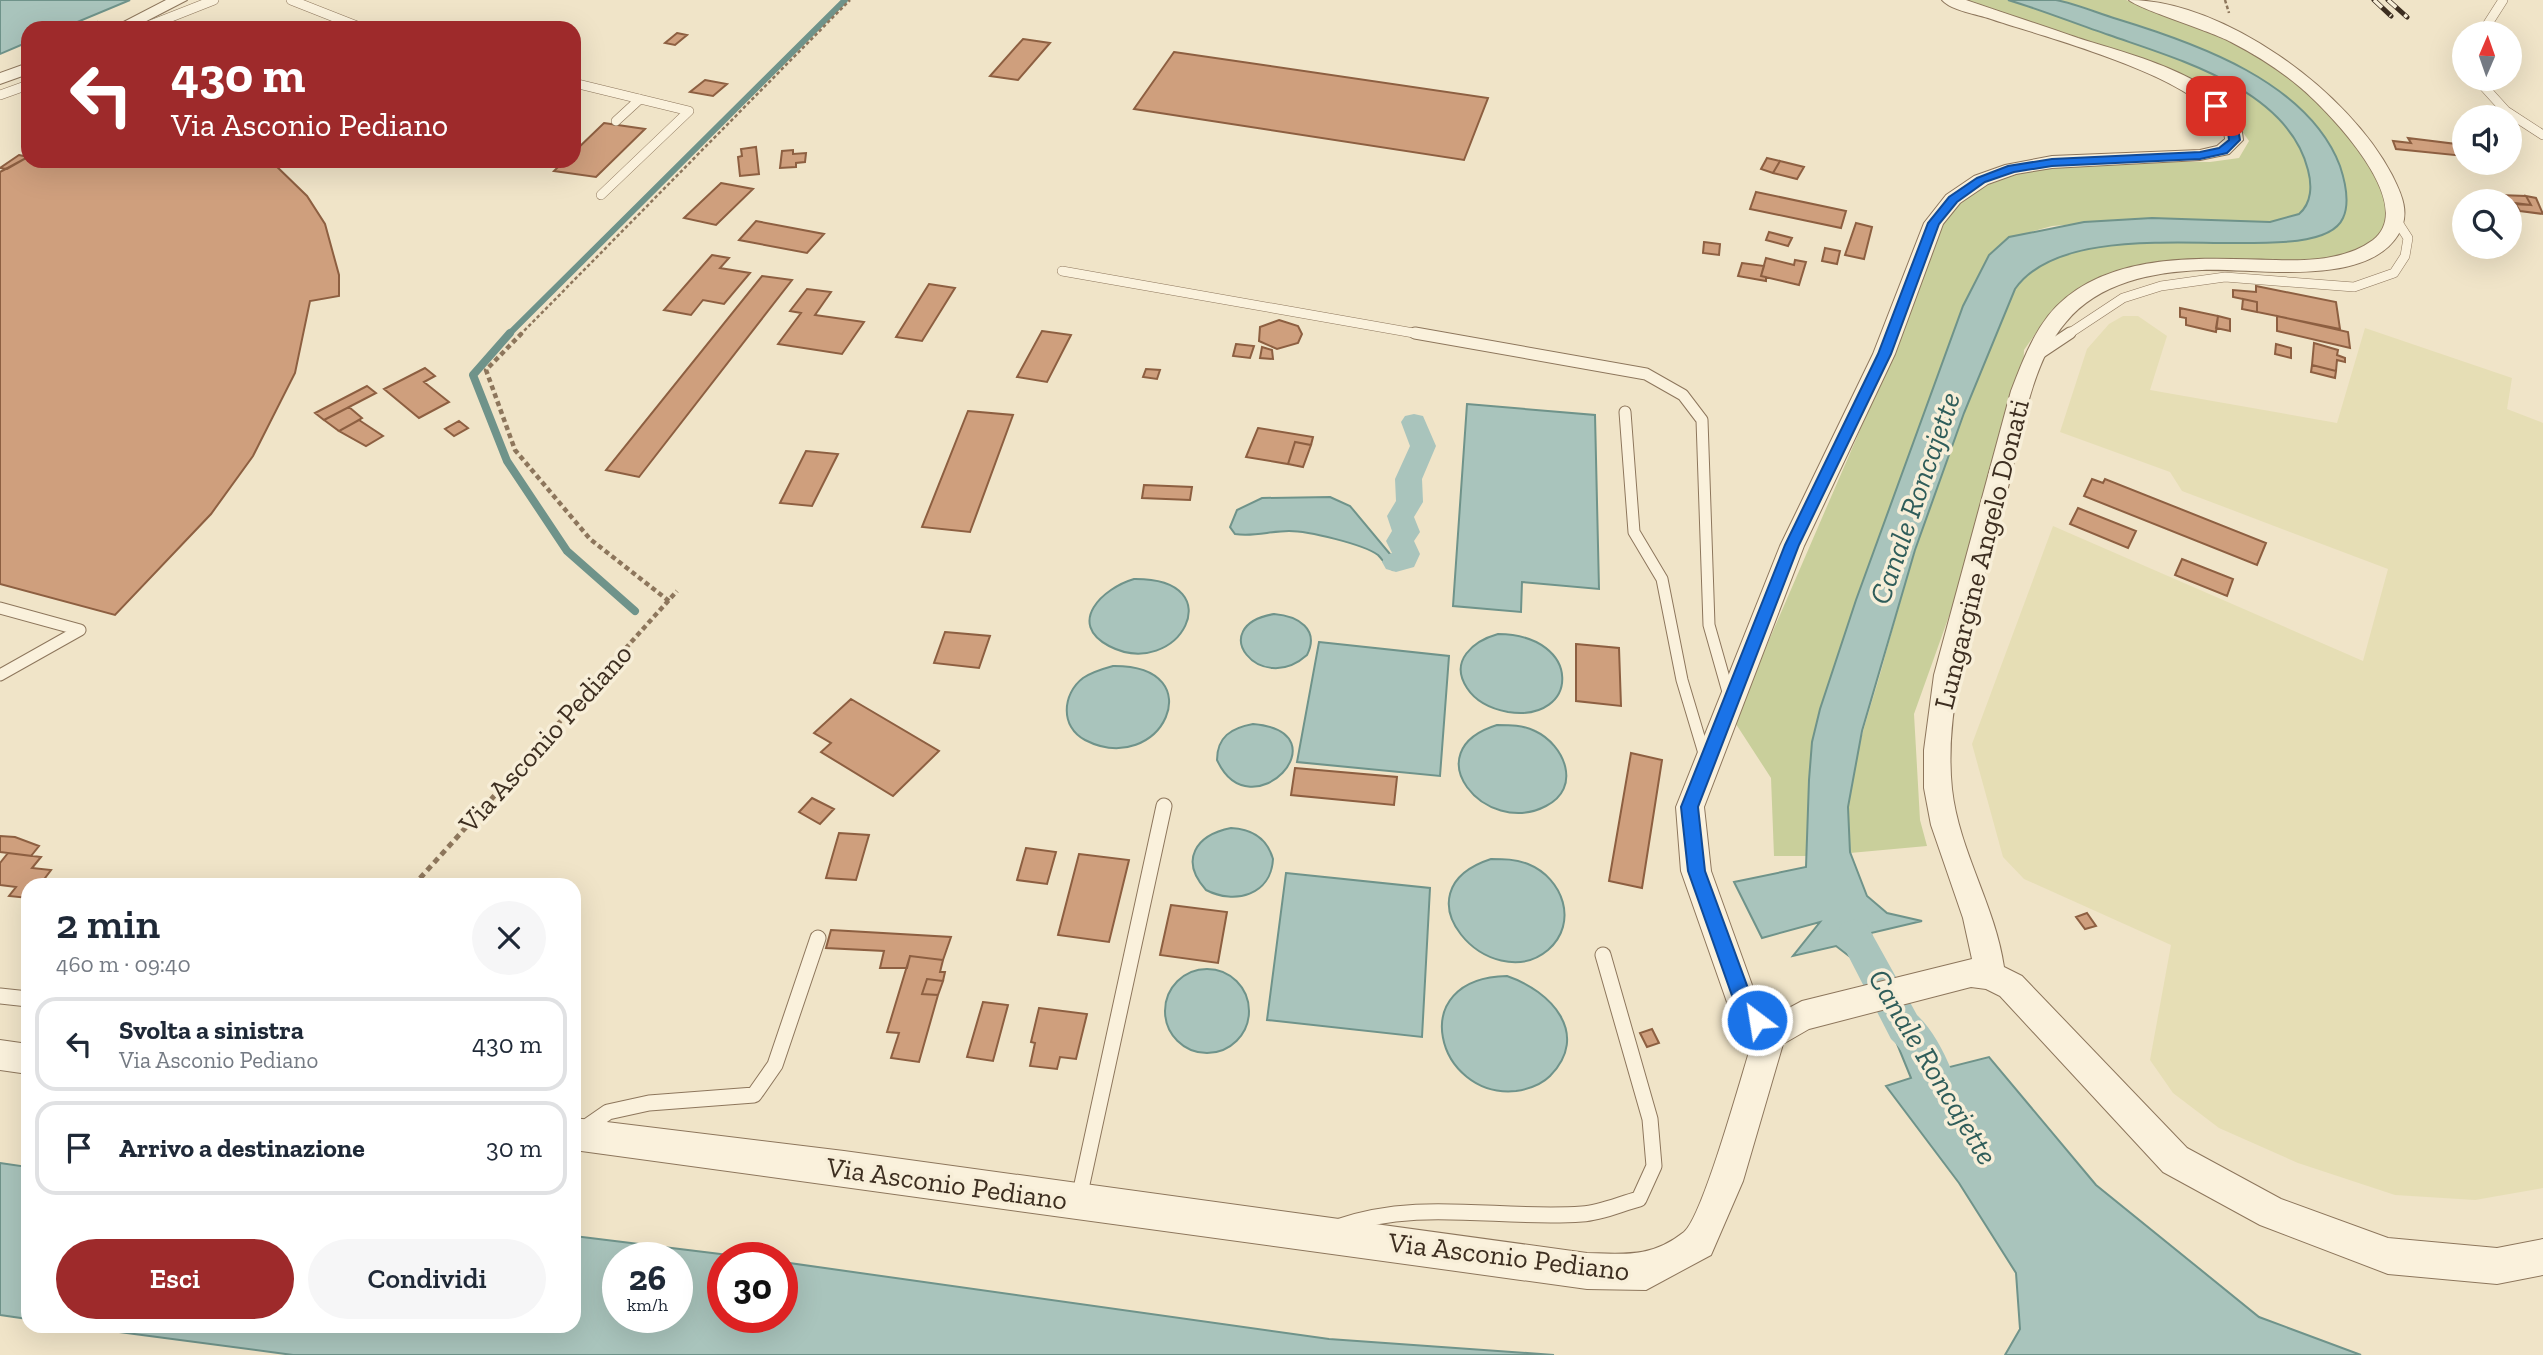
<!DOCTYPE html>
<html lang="it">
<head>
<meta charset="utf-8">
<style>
	body { margin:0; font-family:"Zilla Slab",serif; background:#f6f6f7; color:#1f2937; height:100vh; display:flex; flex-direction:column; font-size:26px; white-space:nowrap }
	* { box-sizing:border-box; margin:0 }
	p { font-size:23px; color:#747a83 }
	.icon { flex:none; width:38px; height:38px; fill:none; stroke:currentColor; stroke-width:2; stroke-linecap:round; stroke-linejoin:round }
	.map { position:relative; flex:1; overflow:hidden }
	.drawer { position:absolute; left:21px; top:878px; width:560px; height:455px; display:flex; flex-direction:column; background:#fff; border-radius:21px; box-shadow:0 7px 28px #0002 }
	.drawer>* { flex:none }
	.banner { position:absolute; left:21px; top:21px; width:560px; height:147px; border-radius:21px; box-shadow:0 7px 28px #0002; background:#9e2a2b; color:#fff; overflow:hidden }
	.needle { width:46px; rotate:2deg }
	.buttons { position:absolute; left:2452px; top:21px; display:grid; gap:14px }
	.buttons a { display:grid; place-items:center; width:70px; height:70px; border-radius:50%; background:#fff; box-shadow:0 7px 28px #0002; font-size:35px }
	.speed { position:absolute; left:602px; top:1242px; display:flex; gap:14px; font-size:35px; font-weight:700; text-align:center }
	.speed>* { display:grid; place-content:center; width:91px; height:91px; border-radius:50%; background:#fff; box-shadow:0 7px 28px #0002; line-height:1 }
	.speed small { font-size:18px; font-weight:400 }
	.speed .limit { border:10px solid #d22; background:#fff; color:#111 }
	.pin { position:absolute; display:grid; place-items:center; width:60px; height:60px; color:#fff; margin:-30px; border-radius:14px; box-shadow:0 4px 10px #0006 }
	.me { position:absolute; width:77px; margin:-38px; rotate:329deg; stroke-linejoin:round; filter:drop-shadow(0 0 5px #0008) }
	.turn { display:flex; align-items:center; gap:24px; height:147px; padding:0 35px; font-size:32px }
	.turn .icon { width:91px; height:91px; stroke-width:2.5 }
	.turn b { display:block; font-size:49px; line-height:60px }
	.round { display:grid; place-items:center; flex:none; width:74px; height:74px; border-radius:37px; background:#f6f6f7 }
	.headline { display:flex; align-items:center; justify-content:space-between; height:119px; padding:0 35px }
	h1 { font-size:42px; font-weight:600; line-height:52px }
	.cta { display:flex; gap:14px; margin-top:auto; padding:14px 35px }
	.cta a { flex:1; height:80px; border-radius:42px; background:#9e2a2b; color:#fff; font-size:28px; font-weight:600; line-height:80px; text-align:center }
	.cta a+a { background:#f6f6f7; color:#1f2937 }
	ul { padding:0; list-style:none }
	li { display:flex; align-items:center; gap:21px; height:94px; margin:0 14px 10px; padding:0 21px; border:4px solid #e0e1e3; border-radius:21px }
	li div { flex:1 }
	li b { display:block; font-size:26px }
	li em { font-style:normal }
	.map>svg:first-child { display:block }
	.farmland { fill:#e6deb5 }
	.green { fill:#c9cf9b }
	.water { fill:#a9c4bc; stroke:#6f938a; stroke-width:2; fill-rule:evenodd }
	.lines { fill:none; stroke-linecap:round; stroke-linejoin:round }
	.stream-far1 { stroke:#6f938a; stroke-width:6 }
	.stream { stroke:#6f938a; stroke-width:8 }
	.canal { fill:#a9c4bc; fill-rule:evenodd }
	.building { fill:#cf9f7d; stroke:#8d5f41; stroke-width:2 }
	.service-far2-casing { stroke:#8d765c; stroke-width:10 }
	.service-far1-casing { stroke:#8d765c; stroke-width:13 }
	.service-casing { stroke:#8d765c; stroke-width:17 }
	.minor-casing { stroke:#8d765c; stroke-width:2 }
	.path-far2 { stroke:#8d765c; stroke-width:2.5; stroke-dasharray:3.5 2.5; stroke-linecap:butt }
	.path-far1 { stroke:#8d765c; stroke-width:4.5; stroke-dasharray:5 3.5; stroke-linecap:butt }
	.path { stroke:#8d765c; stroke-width:5; stroke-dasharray:6 4.5; stroke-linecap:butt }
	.service-far2 { stroke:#faf1dc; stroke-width:9 }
	.service-far1 { stroke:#faf1dc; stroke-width:11 }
	.service { stroke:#faf1dc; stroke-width:15 }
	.minor { fill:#faf1dc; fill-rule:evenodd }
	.rail-casing { stroke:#3d2e20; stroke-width:5 }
	.rail { stroke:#f7eed8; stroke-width:3.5; stroke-dasharray:11; stroke-linecap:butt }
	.route { fill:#1a73e8; stroke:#114b97; stroke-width:2 }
	.labels { text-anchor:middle; stroke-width:7; stroke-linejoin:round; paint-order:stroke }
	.street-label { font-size:28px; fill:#3d2e20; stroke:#f7eed8 }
	.water-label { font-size:30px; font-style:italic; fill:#2f5d5a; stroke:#f7eed8 }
</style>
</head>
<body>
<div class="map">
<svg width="2543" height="1355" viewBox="0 0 2543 1355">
	<rect width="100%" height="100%" fill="#f0e4c8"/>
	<!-- farmland -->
	<path class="farmland" d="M2123,316H2138L2167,336L2150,390L2337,423L2365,328L2512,378L2507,409L2543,423V1188L2475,1200L2395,1195L2298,1163L2219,1128L2173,1093L2150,1060L2171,945L2024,879L2003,857L1972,744L2053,526L2363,661L2388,569L2182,491L2170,472L2060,432L2087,349L2109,324Z"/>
	<!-- green -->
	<path class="green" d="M1955,0C1972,0 1992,0 2009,0C2037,5 2067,21 2094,30C2166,55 2287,85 2308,170C2312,185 2312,203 2299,214L2270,222L2152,218L2052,226L2009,238L1989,255L1963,306L1856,600L1820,709L1812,742L1806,856H1774L1771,778L1734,721L1893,354L1938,225L1957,203L1988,185L2017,173L2057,166L2143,161L2210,162L2239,158L2249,141L2235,121L2196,85Z
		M2055,0H2126L2230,38L2278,68L2345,126L2376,167L2398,221L2377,252L2316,270L2177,267L2097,286L2052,310L2024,350L2022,391L1964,574L1914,714L1920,820L1927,846L1850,853C1841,790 1864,730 1881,671C1898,609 1915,548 1936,487C1959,420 1988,355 2015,289C2069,213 2238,258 2321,236L2345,185C2316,68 2154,31 2055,0Z"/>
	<!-- water -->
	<path class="water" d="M0,0H130L63,28H28V42L0,54Z
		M2008,0C2024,0 2041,0 2056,0C2077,4 2097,13 2117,19C2196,43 2308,82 2340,166C2345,181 2350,203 2343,218C2317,277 2077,201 2015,289L1964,413L1915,550L1862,731L1848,807L1850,852L1867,896L1887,913L1922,921L1871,933L1876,968L1867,970L1836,946L1793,956L1820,922L1762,938L1734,882L1806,867L1809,780L1812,742L1820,709L1856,600L1963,306L1989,255L2009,237L2084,222L2152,218L2270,222L2299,214C2312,203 2312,185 2308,170C2288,89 2177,59 2109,35C2076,24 2042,10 2008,0Z
		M1467,404L1595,415L1599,589L1522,582L1521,612L1453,606Z
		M1330,497L1350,506L1400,566L1393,570C1385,566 1384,561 1378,555C1363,544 1308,531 1289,531C1270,531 1254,537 1235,534L1230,527L1237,510L1262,498Z
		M1134,579C1235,578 1178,682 1109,646C1066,623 1103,588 1134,579Z
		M1274,614C1298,616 1320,629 1307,655C1260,697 1204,626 1274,614Z
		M1498,634C1584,635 1580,723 1508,712C1492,709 1476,702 1467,688C1449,661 1473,641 1498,634Z
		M1319,642L1449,656L1440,776L1297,762Z
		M1113,666C1215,665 1161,779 1085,740C1060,727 1062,694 1083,678C1092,672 1102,669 1113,666Z
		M1253,724C1346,732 1251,834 1217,760C1217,737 1231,728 1253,724Z
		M1497,725C1510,725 1523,725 1535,731C1565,745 1582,788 1546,806C1485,838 1413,751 1497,725Z
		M1231,828C1252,829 1267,838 1273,859C1271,895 1235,905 1206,890C1179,860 1196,835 1231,828Z
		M1491,859C1504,859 1515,859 1528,864C1563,878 1579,923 1548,950C1491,998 1392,891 1491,859Z
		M1286,873L1430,888L1422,1037L1267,1020Z
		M1165 1011a42 42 0 1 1 84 0a42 42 0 1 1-84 0Z
		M1507,976C1551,991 1591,1034 1550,1076C1541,1085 1529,1089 1516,1091C1437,1099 1403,978 1507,976Z
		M1912,1034L1946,1068L1989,1057L2096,1185L2259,1317L2361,1355H2005L2020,1329L2016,1273L1959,1183L1886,1086L1911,1078L1895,1039Z
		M0,1163L28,1167V1319L0,1315Z
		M574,1236L753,1258H723V1318H782V1262L1329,1339L1554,1355H293L81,1327L574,1326ZM618,1258H677V1318H618Z"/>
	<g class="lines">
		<!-- stream-far1 -->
		<path class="stream-far1" d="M508,335L845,0"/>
		<!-- stream -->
		<path class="stream" d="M510,333L473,375L507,461L567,551L635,611"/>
		<!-- canal -->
		<path class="canal" d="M1414,414L1423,416L1436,446L1422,479L1423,502L1414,517L1420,532L1414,541L1420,554L1414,567L1396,572L1386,569L1382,562L1386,555L1392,553L1386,541L1392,531L1387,516L1396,501L1395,479L1410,446L1401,422L1405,416Z
			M1854,919L1866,923L1917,1015C1932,1029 1943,1050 1951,1069L1946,1081L1933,1086C1911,1078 1908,1054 1891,1039L1837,934L1842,923Z"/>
	</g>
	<!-- building -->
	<path class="building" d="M677,33L687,35L675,45L665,43Z
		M1023,39L1050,43L1018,80L990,76Z
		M1174,52L1488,98L1464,160L1134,109Z
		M705,80L727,84L713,96L690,92Z
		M604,123L645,129L596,177L554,171L564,161H574V152Z
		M2408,138L2464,145V156L2396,149L2393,141L2411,143Z
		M756,147L759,174L740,176L738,157L742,156L741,149Z
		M793,150V154L806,153L805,162L796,163V167L780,168L782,151Z
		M19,155L28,157L7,169L0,168Z
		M28,157V161H271L307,196L325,224L339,275V296L310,301L295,373L253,456L211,514L115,615L0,584V172Z
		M1767,158L1780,161L1773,173L1761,169Z
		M1780,161L1804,167L1797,179L1773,173Z
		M721,183L753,189L716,225L684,218Z
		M1756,192L1846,211L1841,228L1750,209Z
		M2499,195L2526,196L2531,205L2510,204V201H2503Z
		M2526,196L2536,198L2543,214L2520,211L2515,203L2531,205Z
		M756,221L824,234L807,253L739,240Z
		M1856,223L1872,227L1864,259L1845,255Z
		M1769,232L1792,238L1788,246L1766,240Z
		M1704,242L1720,244L1719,255L1703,253Z
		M1825,248L1840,251L1837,264L1822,261Z
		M712,255L729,258L720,268L750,273L724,304L703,300L691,315L664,310Z
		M1766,258L1794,265L1795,260L1806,262L1799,285L1761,276Z
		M1742,263L1764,266L1761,276L1766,277V281L1738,276Z
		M762,276L792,280L639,477L606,470Z
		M929,284L955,288L922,341L896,337Z
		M2256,286L2336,302L2340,329L2257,312V302L2233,297V290L2256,292Z
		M807,289L831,292L815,315L864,322L842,354L778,344L801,313L790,311Z
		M2243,299L2257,302V312L2242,309Z
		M2180,308L2218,316L2216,332L2186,325V318L2180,317Z
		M2218,316L2230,319V331L2216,328Z
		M2277,316L2348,332L2350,348L2277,331Z
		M1279,320L1298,326L1302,334L1298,343L1277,349L1259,341L1260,327Z
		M1042,331L1071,335L1047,382L1017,377Z
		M2314,343L2338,350L2337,355L2345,358V362L2337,360L2336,371L2312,365Z
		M1236,344L1254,346L1250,358L1233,356Z
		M2276,344L2291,348V358L2275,354Z
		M1262,347L1272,350L1273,359L1260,358Z
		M2312,365L2336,371L2335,378L2311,372Z
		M425,368L435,376L424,382L449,402L419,418L384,389Z
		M1146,369L1160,370L1157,379L1143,377Z
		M367,386L376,393L324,420L315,413Z
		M349,407L362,418L339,431L324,420Z
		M968,411L1013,415L970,532L922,527Z
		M359,420L383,436L366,446L339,431Z
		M459,421L468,428L454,436L445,429Z
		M1258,428L1313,437L1311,445L1295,442L1288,464L1246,457Z
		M1295,442L1311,445L1303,467L1288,464Z
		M806,451L838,454L812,506L780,503Z
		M2092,479L2103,483L2105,479L2266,543L2257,565L2084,496Z
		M1144,485L1192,487L1190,500L1142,498Z
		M2078,508L2136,531L2128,548L2070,524Z
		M2182,559L2233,579L2227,596L2175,575Z
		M945,632L990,636L979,668L934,663Z
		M1576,644L1619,648L1621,706L1576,701Z
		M851,699L939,751L893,796L821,752L831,743L814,733Z
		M1631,753L1662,760L1642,888L1609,881Z
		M1295,768L1397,777L1394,805L1291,795Z
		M812,798L834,809L820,824L799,812Z
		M839,833L869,835L856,880L826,878Z
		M0,836L15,837L39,846L31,856L0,852Z
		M1026,848L1056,852L1047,884L1017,880Z
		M8,853L41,857L32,868L51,870L39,886H28V898L9,896L16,887L0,885V863Z
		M1079,854L1129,860L1109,942L1058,935Z
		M1171,905L1227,912L1218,963L1160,955Z
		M2087,913L2096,926L2085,929L2076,917Z
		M831,930L951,937L943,960L910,956L907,968H880L884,951L826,948Z
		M910,956L943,960L940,972H945L943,981L927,979L922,994L938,995L919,1062L891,1058L899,1033L887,1032Z
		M927,979L943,981L938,995L922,994Z
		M983,1002L1008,1005L993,1061L967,1057Z
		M1039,1008L1087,1014L1076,1059L1060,1057L1057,1069L1030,1066L1035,1043L1031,1042Z
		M1652,1029L1659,1043L1647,1047L1640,1033Z"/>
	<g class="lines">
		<!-- service-far2 casing -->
		<g class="service-far2-casing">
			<path id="service-far2" d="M291,0L362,28
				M143,28L214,0
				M2482,33L2503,0
				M2477,79L2506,111L2543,135
				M574,83L689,111L601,195
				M0,95L28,85
				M616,121L640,99
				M1062,271L1425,335
				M2067,335L2123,298L2161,286L2225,277L2354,287L2394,273L2405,256L2408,238L2397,221"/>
		</g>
		<!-- service-far1 casing -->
		<g class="service-far1-casing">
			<path id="service-far1" d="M1415,333L1646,374L1683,395L1702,420L1709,625L1730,699
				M2037,355L2070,333
				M1625,412L1634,532L1662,579L1682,680L1706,760
				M0,608L80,630L0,675"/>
		</g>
		<!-- service casing -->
		<g class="service-casing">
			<path id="service" d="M0,996L28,999
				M582,1130L608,1112L649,1103L754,1095L775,1065L818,938
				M1079,1198L1164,806
				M1337,1227C1421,1198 1497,1220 1582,1214C1601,1213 1620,1204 1639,1199L1654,1166L1650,1119L1603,955"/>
		</g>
		<!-- minor casing -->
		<g class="minor-casing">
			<path id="minor" d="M166,0H187L133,28H112Z
				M1942,0H1966C2003,13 2041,25 2078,38C2124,53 2242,80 2243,140L2229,154L2200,160L2052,168L2016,174L1988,184L1960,203L1943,224L1895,354L1804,546L1704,807L1711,871L1756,996L1774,1016L1802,1001L1972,959L1963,918L1931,825L1924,788V750L1934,675L2011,391C2021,365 2031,338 2048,316C2101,250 2202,258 2276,260C2308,261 2346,260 2373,240C2419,204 2329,112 2301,88C2280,70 2256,55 2231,42C2211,31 2138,9 2129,0C2224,0 2349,92 2392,175C2402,195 2411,214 2398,235C2365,288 2255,268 2202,270C2153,272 2099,282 2066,322C2030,363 2019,444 2006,496C1983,587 1942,695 1952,789C1959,851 1995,905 2004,967L2022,976L2187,1148L2281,1199L2388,1238L2497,1248L2543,1239V1275L2497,1284L2388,1274L2260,1225L2163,1172L2000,996L1986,989L1971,987L1809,1029L1783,1044L1743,1181L1711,1255L1646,1290L1587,1289L574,1150V1118L844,1151L1587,1253C1626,1254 1651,1258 1684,1232C1703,1217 1743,1070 1753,1039L1728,1005L1681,871L1676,807L1780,546L1873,354L1924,223L1946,195L1974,176L2005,165L2052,156L2200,150L2217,146L2225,139C2224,82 2040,36 1991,19C1977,14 1952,11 1942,0Z
				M28,63V74L0,84V73Z
				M0,1040L28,1044V1074L0,1070Z"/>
		</g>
		<!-- path-far2 -->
		<path class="path-far2" d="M2225,0L2229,13
			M84,28L100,21
			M520,335L850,0"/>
		<!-- path-far1 -->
		<path class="path-far1" d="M522,333L486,370L515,450L590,539L669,601
			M512,775L677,591"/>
		<!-- path -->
		<path class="path" d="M413,886L514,774"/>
		<!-- service-far2 -->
		<use href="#service-far2" class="service-far2"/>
		<!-- service-far1 -->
		<use href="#service-far1" class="service-far1"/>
		<!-- service -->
		<use href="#service" class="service"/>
		<!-- minor -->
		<use href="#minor" class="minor"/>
		<!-- rail casing -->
		<g class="rail-casing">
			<path id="rail" d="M2374,0L2391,16
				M2388,0L2407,17"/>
		</g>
		<!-- rail -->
		<use href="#rail" class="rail"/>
	</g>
	<!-- route -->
	<path class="route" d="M2216,103L2237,123L2240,140L2227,153L2200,159L2052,166L2014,172L1985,182L1957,202L1939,224L1891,354L1799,545L1698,807L1705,871L1752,999L1766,1020L1764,1026L1757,1029L1750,1026L1735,1004L1688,871L1681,807L1785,545L1878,354L1928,223L1949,197L1977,178L2008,166L2052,159L2200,152L2219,148L2229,140L2227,124L2211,106Z"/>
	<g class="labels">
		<!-- street labels -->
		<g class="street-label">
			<text transform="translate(1981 554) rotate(-76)" y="10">Lungargine Angelo Donati</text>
			<text transform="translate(545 738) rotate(-48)" y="10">Via Asconio Pediano</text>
			<text transform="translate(947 1183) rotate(8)" y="10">Via Asconio Pediano</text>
			<text transform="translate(1509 1256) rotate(7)" y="10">Via Asconio Pediano</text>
		</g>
		<!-- water labels -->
		<g class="water-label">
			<text transform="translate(1915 498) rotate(-71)" y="10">Canale Roncajette</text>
			<text transform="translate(1933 1067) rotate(59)" y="10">Canale Roncajette</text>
		</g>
	</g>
</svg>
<div class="buttons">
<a><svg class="needle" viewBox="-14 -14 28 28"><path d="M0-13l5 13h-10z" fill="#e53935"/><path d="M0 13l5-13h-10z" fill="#747a83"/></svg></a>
<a><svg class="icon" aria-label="sound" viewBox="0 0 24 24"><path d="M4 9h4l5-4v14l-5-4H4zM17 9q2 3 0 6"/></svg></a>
<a><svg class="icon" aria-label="search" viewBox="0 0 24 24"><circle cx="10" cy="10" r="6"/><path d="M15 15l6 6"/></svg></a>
</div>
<div class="speed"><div>26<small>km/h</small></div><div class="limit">30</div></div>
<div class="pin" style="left:2216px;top:106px;background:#d93025"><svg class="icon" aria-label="arrive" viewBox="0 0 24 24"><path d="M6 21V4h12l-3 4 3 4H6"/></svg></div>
<svg class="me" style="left:1757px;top:1020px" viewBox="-20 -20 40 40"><circle r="17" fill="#1a73e8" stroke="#fff" stroke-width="3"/><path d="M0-11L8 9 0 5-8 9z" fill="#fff"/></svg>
<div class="banner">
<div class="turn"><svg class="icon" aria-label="left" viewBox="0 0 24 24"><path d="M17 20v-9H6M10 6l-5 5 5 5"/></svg><div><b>430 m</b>Via Asconio Pediano</div></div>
</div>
<section class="drawer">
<div class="headline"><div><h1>2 min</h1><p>460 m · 09:40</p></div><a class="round"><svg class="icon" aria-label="close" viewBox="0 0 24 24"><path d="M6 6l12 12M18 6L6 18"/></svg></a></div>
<ul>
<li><svg class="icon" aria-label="left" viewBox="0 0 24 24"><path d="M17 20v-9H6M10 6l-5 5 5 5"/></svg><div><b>Svolta a sinistra</b><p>Via Asconio Pediano</p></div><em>430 m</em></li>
<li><svg class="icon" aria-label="arrive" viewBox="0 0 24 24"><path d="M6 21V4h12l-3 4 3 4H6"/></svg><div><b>Arrivo a destinazione</b></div><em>30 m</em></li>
</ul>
<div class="cta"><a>Esci</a><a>Condividi</a></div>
</section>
</div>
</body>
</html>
